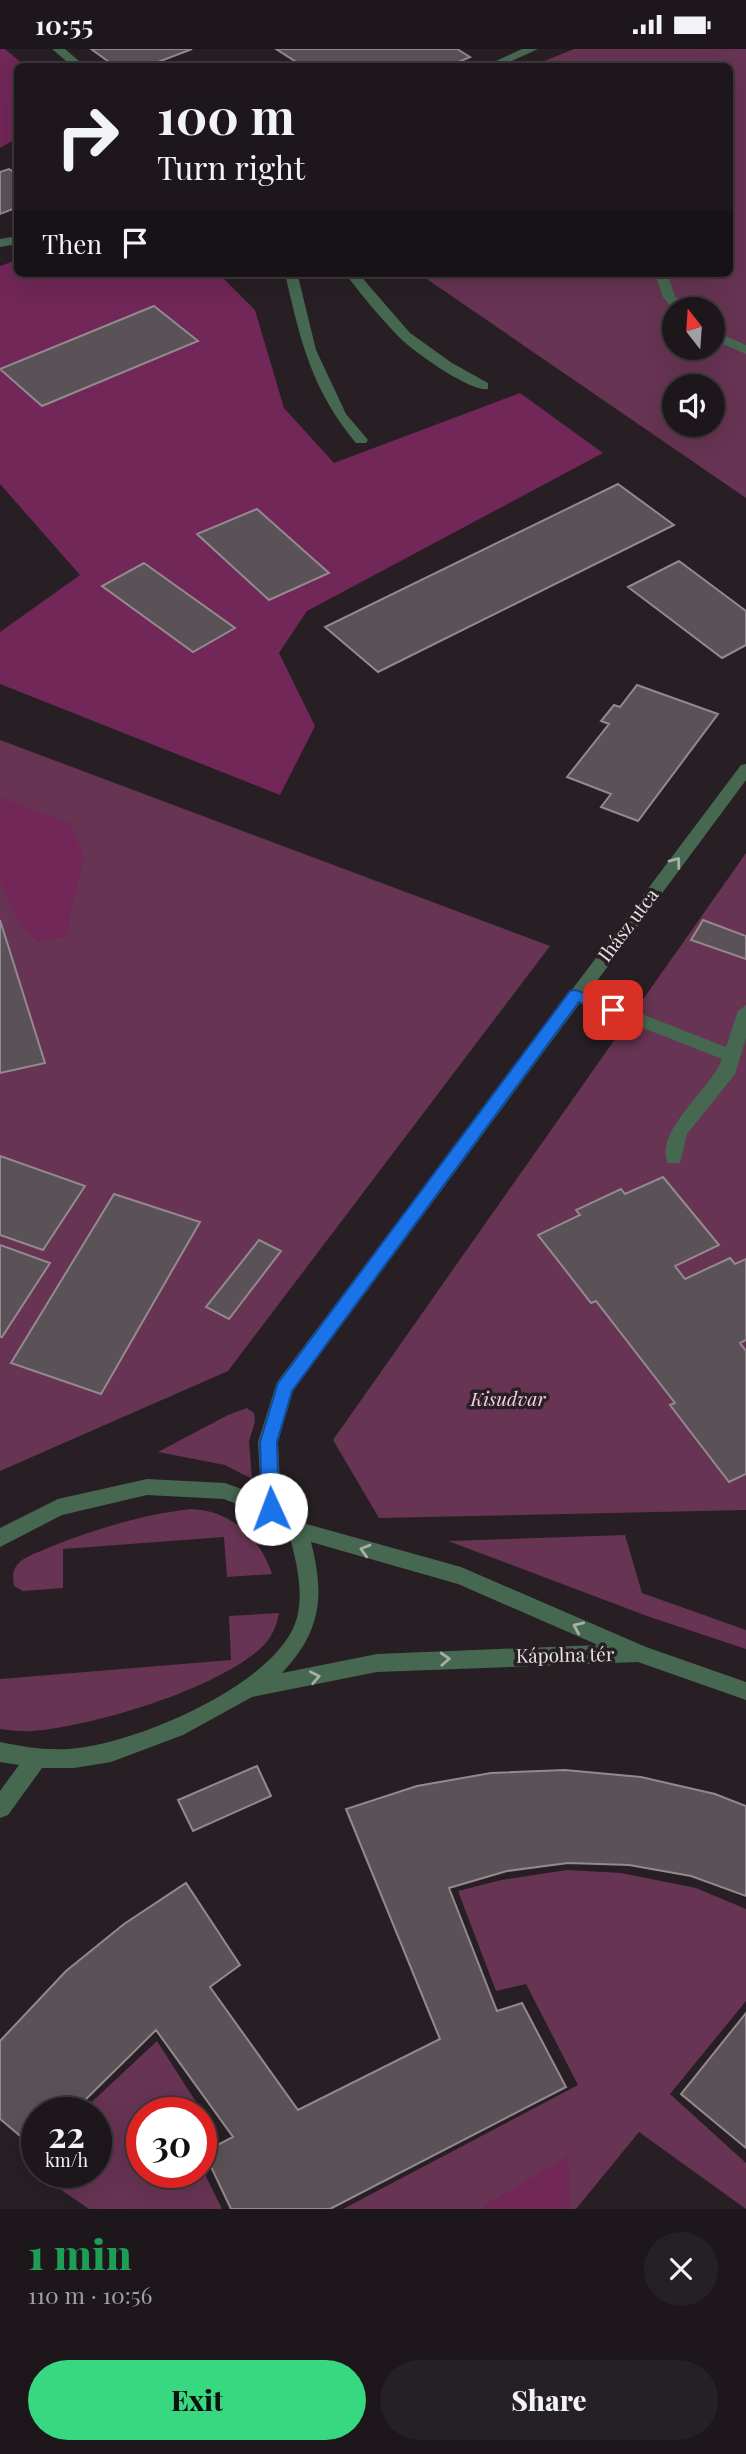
<!DOCTYPE html>
<html lang="en">
<head>
<meta charset="utf-8">
<style>
	body { margin:0; font-family:"Playfair Display",serif; background:#252024; color:#f1f3f6; height:100vh; display:flex; flex-direction:column; font-size:26px; white-space:nowrap }
	* { box-sizing:border-box; margin:0 }
	p { font-size:23px; color:#a09fa3 }
	.icon { flex:none; width:38px; height:38px; fill:none; stroke:currentColor; stroke-width:2; stroke-linecap:round; stroke-linejoin:round }
	.map { position:relative; height:2160px; overflow:hidden }
	.details { display:flex; flex-direction:column; background:#1d171b; flex:1 }
	.details>* { flex:none }
	.top-card { position:absolute; left:14px; top:14px; width:719px; height:214px; border-radius:10px; box-shadow:0 7px 28px #0002,0 0 0 2px #3b363a; background:#1d171b; color:#f1f3f6; overflow:hidden }
	.needle { width:46px; rotate:343deg }
	.tools { position:absolute; left:662px; top:248px; display:grid; gap:14px }
	.tools a { display:grid; place-items:center; width:63px; height:63px; border-radius:50%; background:#1d171b; box-shadow:0 7px 28px #0002,0 0 0 2px #3b363a; font-size:35px }
	.speed { position:absolute; left:21px; top:2048px; display:flex; gap:14px; font-size:35px; font-weight:700; text-align:center }
	.speed>* { display:grid; place-content:center; width:91px; height:91px; border-radius:50%; background:#1d171b; box-shadow:0 7px 28px #0002,0 0 0 2px #3b363a; line-height:1 }
	.speed small { font-size:18px; font-weight:400 }
	.speed .limit { border:10px solid #d22; background:#fff; color:#111 }
	.pin { position:absolute; display:grid; place-items:center; width:60px; height:60px; color:#fff; margin:-30px; border-radius:14px; box-shadow:0 4px 10px #0006 }
	.me { position:absolute; width:77px; margin:-38px; rotate:358deg; stroke-linejoin:round; filter:drop-shadow(0 0 5px #0008) }
	.turn { display:flex; align-items:center; gap:24px; height:147px; padding:0 28px; font-size:32px }
	.turn .icon { width:91px; height:91px; stroke-width:2.5 }
	.turn b { display:block; font-size:49px; line-height:60px }
	.then { display:flex; align-items:center; height:66px; padding:0 28px; background:#0003; gap:14px; font-size:26px }
	.round { display:grid; place-items:center; flex:none; width:74px; height:74px; border-radius:37px; background:#252024 }
	.overview { display:flex; align-items:center; justify-content:space-between; height:119px; padding:0 28px }
	h1 { font-size:42px; font-weight:800; line-height:52px; color:#1e9e55 }
	.cta { display:flex; gap:14px; margin-top:auto; padding:14px 28px }
	.cta a { flex:1; height:80px; border-radius:42px; background:#37d880; color:#111; font-size:28px; font-weight:800; line-height:80px; text-align:center }
	.cta a+a { background:#252024; color:#f1f3f6 }
	.status { display:flex; justify-content:space-between; align-items:center; height:49px; padding:0 35px; background:#1d171b; direction:ltr }
	.status svg { height:19px; fill:currentColor }
	.map>svg:first-child { display:block }
	.green { fill:#673453; fill-rule:evenodd }
	.forest { fill:#712757 }
	.building { fill:#5b5257; stroke:#93898e; stroke-width:2 }
	.lines { fill:none; stroke-linecap:round; stroke-linejoin:round }
	.minor { fill:#466851; fill-rule:evenodd }
	.oneway { stroke:#a6b0a9 }
	.route { fill:#1a73e8; stroke:#114b97; stroke-width:2 }
	.labels { text-anchor:middle; stroke-width:7; stroke-linejoin:round; paint-order:stroke }
	.street-label { font-size:19px; fill:#e6e0e3; stroke:#271f24 }
	.park-label { font-size:19px; font-style:italic; fill:#f9cce5; stroke:#271f24 }
</style>
</head>
<body>
<div class="status"><b>10:55</b><svg viewBox="0 0 49 12"><path d="M0 12V9h3v3zM5 12V6h3v6zM10 12V3h3v9zM15 12V0h3v12zM26 1h20v11H26zM47 4h2v5h-2z"/></svg></div>
<div class="map">
<svg width="746" height="2160" viewBox="0 0 746 2160">
	<rect width="100%" height="100%" fill="#271f24"/>
	<!-- green -->
	<path class="green" d="M574,0H746V449L418,224H730V18L532,17ZM674,261H712V299H674ZM674,338H712V376H674Z
		M0,691L550,897L228,1322L0,1422Z
		M746,804V1461L379,1469L333,1391Z
		M247,1359L254,1364L255,1373L249,1392L252,1430L225,1416L158,1403L228,1366Z
		M190,1460C230,1461 260,1488 272,1525L227,1528L224,1488L63,1500V1539L23,1542L14,1537C13,1529 12,1522 17,1516C24,1507 40,1503 50,1498C96,1480 141,1466 190,1460Z
		M625,1486L642,1544L746,1581V1600L647,1567L448,1492Z
		M279,1564C277,1576 272,1588 263,1597C218,1640 94,1677 32,1682C22,1683 10,1681 0,1680V1630L231,1611L229,1567Z
		M567,1821L621,1824L696,1839L746,1860V1952L670,2045L746,2114V2160L639,2083L576,2160H343L578,2036L526,1935L496,1942L458,1842L501,1831Z
		M157,1992L219,2089L201,2098V2063H142V2123H201V2117L222,2160H89L28,2118L37,2109V2123H96V2063H81Z"/>
	<!-- forest -->
	<path class="forest" d="M0,0H5L25,17L18,18L17,46L13,57L17,69V89L0,99Z
		M17,211L18,224H218L255,261L284,359L334,414L520,344L603,404L307,562L279,604L315,677L280,746L0,635V583L80,526L0,435V217Z
		M0,748L69,774L84,807L66,887L38,893L20,877L0,832Z
		M568,2107L570,2160H482L484,2157Z"/>
	<!-- building -->
	<path class="building" d="M91,0H192L145,18H116Z
		M276,0H457L470,8L447,18H304Z
		M9,120L18,126V158L0,165V123Z
		M154,257L198,292L42,357L0,320Z
		M618,435L674,476L378,623L325,578Z
		M257,460L329,524L269,551L197,485Z
		M679,512L746,562V596L722,609L628,538Z
		M144,514L235,579L193,603L102,537Z
		M637,636L718,665L638,772L601,758L611,745L567,728L609,675L601,672L614,656L620,658Z
		M0,871L45,1014L0,1024Z
		M703,871L746,887V910L691,891Z
		M0,1107L85,1137L43,1201L0,1186Z
		M663,1128L719,1196L675,1217L685,1230L730,1209L735,1215L746,1210V1291L740,1294L746,1302V1425L729,1433L670,1356L675,1354L596,1252L591,1254L538,1186L580,1166L576,1161L621,1140L625,1145Z
		M114,1145L200,1173L101,1345L11,1314Z
		M259,1191L281,1202L229,1270L206,1258Z
		M0,1196L50,1214L2,1288H0Z
		M257,1717L271,1747L193,1782L178,1751Z
		M565,1721L641,1728L715,1745L746,1757V1847L691,1827L629,1816L568,1814L507,1822L449,1839L497,1962L522,1954L566,2038L330,2160H231L204,2103L233,2088L156,1981L73,2063H37V2101L0,2070V1992L66,1922L124,1875L186,1834L240,1916L210,1938L298,2061L440,1990L346,1760L417,1737L491,1724Z
		M746,1964V2099L681,2045Z"/>
	<g class="lines">
		<!-- minor -->
		<path class="minor" d="M52,0H65L86,18H73Z
			M522,0H538L499,18H483Z
			M18,187V195L0,198V190Z
			M280,224H296L298,227L316,301L346,365L368,391L366,394H356C312,341 301,294 286,229Z
			M345,224H358L410,284L452,314L488,334V340C470,343 411,301 398,287C380,268 361,246 345,224Z
			M655,224H667L675,247L687,261H674L663,248Z
			M712,281L746,296V305L712,290Z
			M746,715V731L588,944L726,998L738,962L746,956V989L735,1025L687,1085L680,1114H668C652,1084 713,1038 722,1010L580,954L293,1342L278,1393L281,1456L303,1474L461,1518L646,1598L746,1633V1651L638,1613L377,1623L252,1648L183,1686L111,1713L74,1719H42L8,1766L0,1769V1742L19,1716L0,1713V1693C28,1699 56,1703 85,1698C145,1689 271,1636 295,1575C305,1548 297,1513 289,1486L264,1466L224,1450L147,1446L62,1466L0,1498V1479L58,1450L147,1430L225,1434L261,1447L258,1393L277,1333L741,716ZM311,1493L458,1535L598,1596L377,1605L282,1624C321,1583 325,1548 311,1493Z"/>
	</g>
	<!-- one-way arrows -->
	<defs><path id="oneway-chevron" d="M-2-3.5L2.5 0L-2 3.5" fill="none" stroke-width="1.6" stroke-linecap="round" stroke-linejoin="round" transform="scale(1.75)"/></defs>
	<g class="oneway">
		<use href="#oneway-chevron" transform="translate(676 813) rotate(-53)"/>
		<use href="#oneway-chevron" transform="translate(365 1501) rotate(-164)"/>
		<use href="#oneway-chevron" transform="translate(578 1578) rotate(-156)"/>
		<use href="#oneway-chevron" transform="translate(445 1610) rotate(-3)"/>
		<use href="#oneway-chevron" transform="translate(315 1628) rotate(-11)"/>
	</g>
	<!-- route -->
	<path class="route" d="M576,941L619,957L621,961L613,967L579,953L292,1342L277,1393L279,1460L277,1465L271,1467L264,1465L262,1460L260,1393L278,1334L570,942Z"/>
	<g class="labels">
		<!-- street labels -->
		<g class="street-label">
			<text transform="translate(628 876) rotate(-53)" y="7">Ihász utca</text>
			<text transform="translate(565 1606) rotate(-1)" y="7">Kápolna tér</text>
		</g>
		<!-- park labels -->
		<g class="park-label">
			<text x="508" y="1357">Kisudvar</text>
		</g>
	</g>
</svg>
<div class="tools">
<a><svg class="needle" viewBox="-14 -14 28 28"><path d="M0-13l5 13h-10z" fill="#e53935"/><path d="M0 13l5-13h-10z" fill="#a09fa3"/></svg></a>
<a><svg class="icon" aria-label="sound" viewBox="0 0 24 24"><path d="M4 9h4l5-4v14l-5-4H4zM17 9q2 3 0 6"/></svg></a>
</div>
<div class="speed"><div>22<small>km/h</small></div><div class="limit">30</div></div>
<div class="pin" style="left:613px;top:961px;background:#d93025"><svg class="icon" aria-label="arrive" viewBox="0 0 24 24"><path d="M6 21V4h12l-3 4 3 4H6"/></svg></div>
<svg class="me" style="left:271px;top:1460px" viewBox="-20 -20 40 40"><circle r="19" fill="#fff"/><path d="M0-13L10 11 0 6-10 11z" fill="#1a73e8"/></svg>
<div class="top-card">
<div class="turn"><svg class="icon" aria-label="right" viewBox="0 0 24 24"><path d="M7 20v-9h11M14 6l5 5-5 5"/></svg><div><b>100 m</b>Turn right</div></div>
<div class="then">Then<svg class="icon" aria-label="arrive" viewBox="0 0 24 24"><path d="M6 21V4h12l-3 4 3 4H6"/></svg></div>
</div>
</div>
<section class="details">
<div class="overview"><div><h1>1 min</h1><p>110 m · 10:56</p></div><a class="round"><svg class="icon" aria-label="close" viewBox="0 0 24 24"><path d="M6 6l12 12M18 6L6 18"/></svg></a></div>
<div class="cta"><a>Exit</a><a>Share</a></div>
</section>
</body>
</html>
